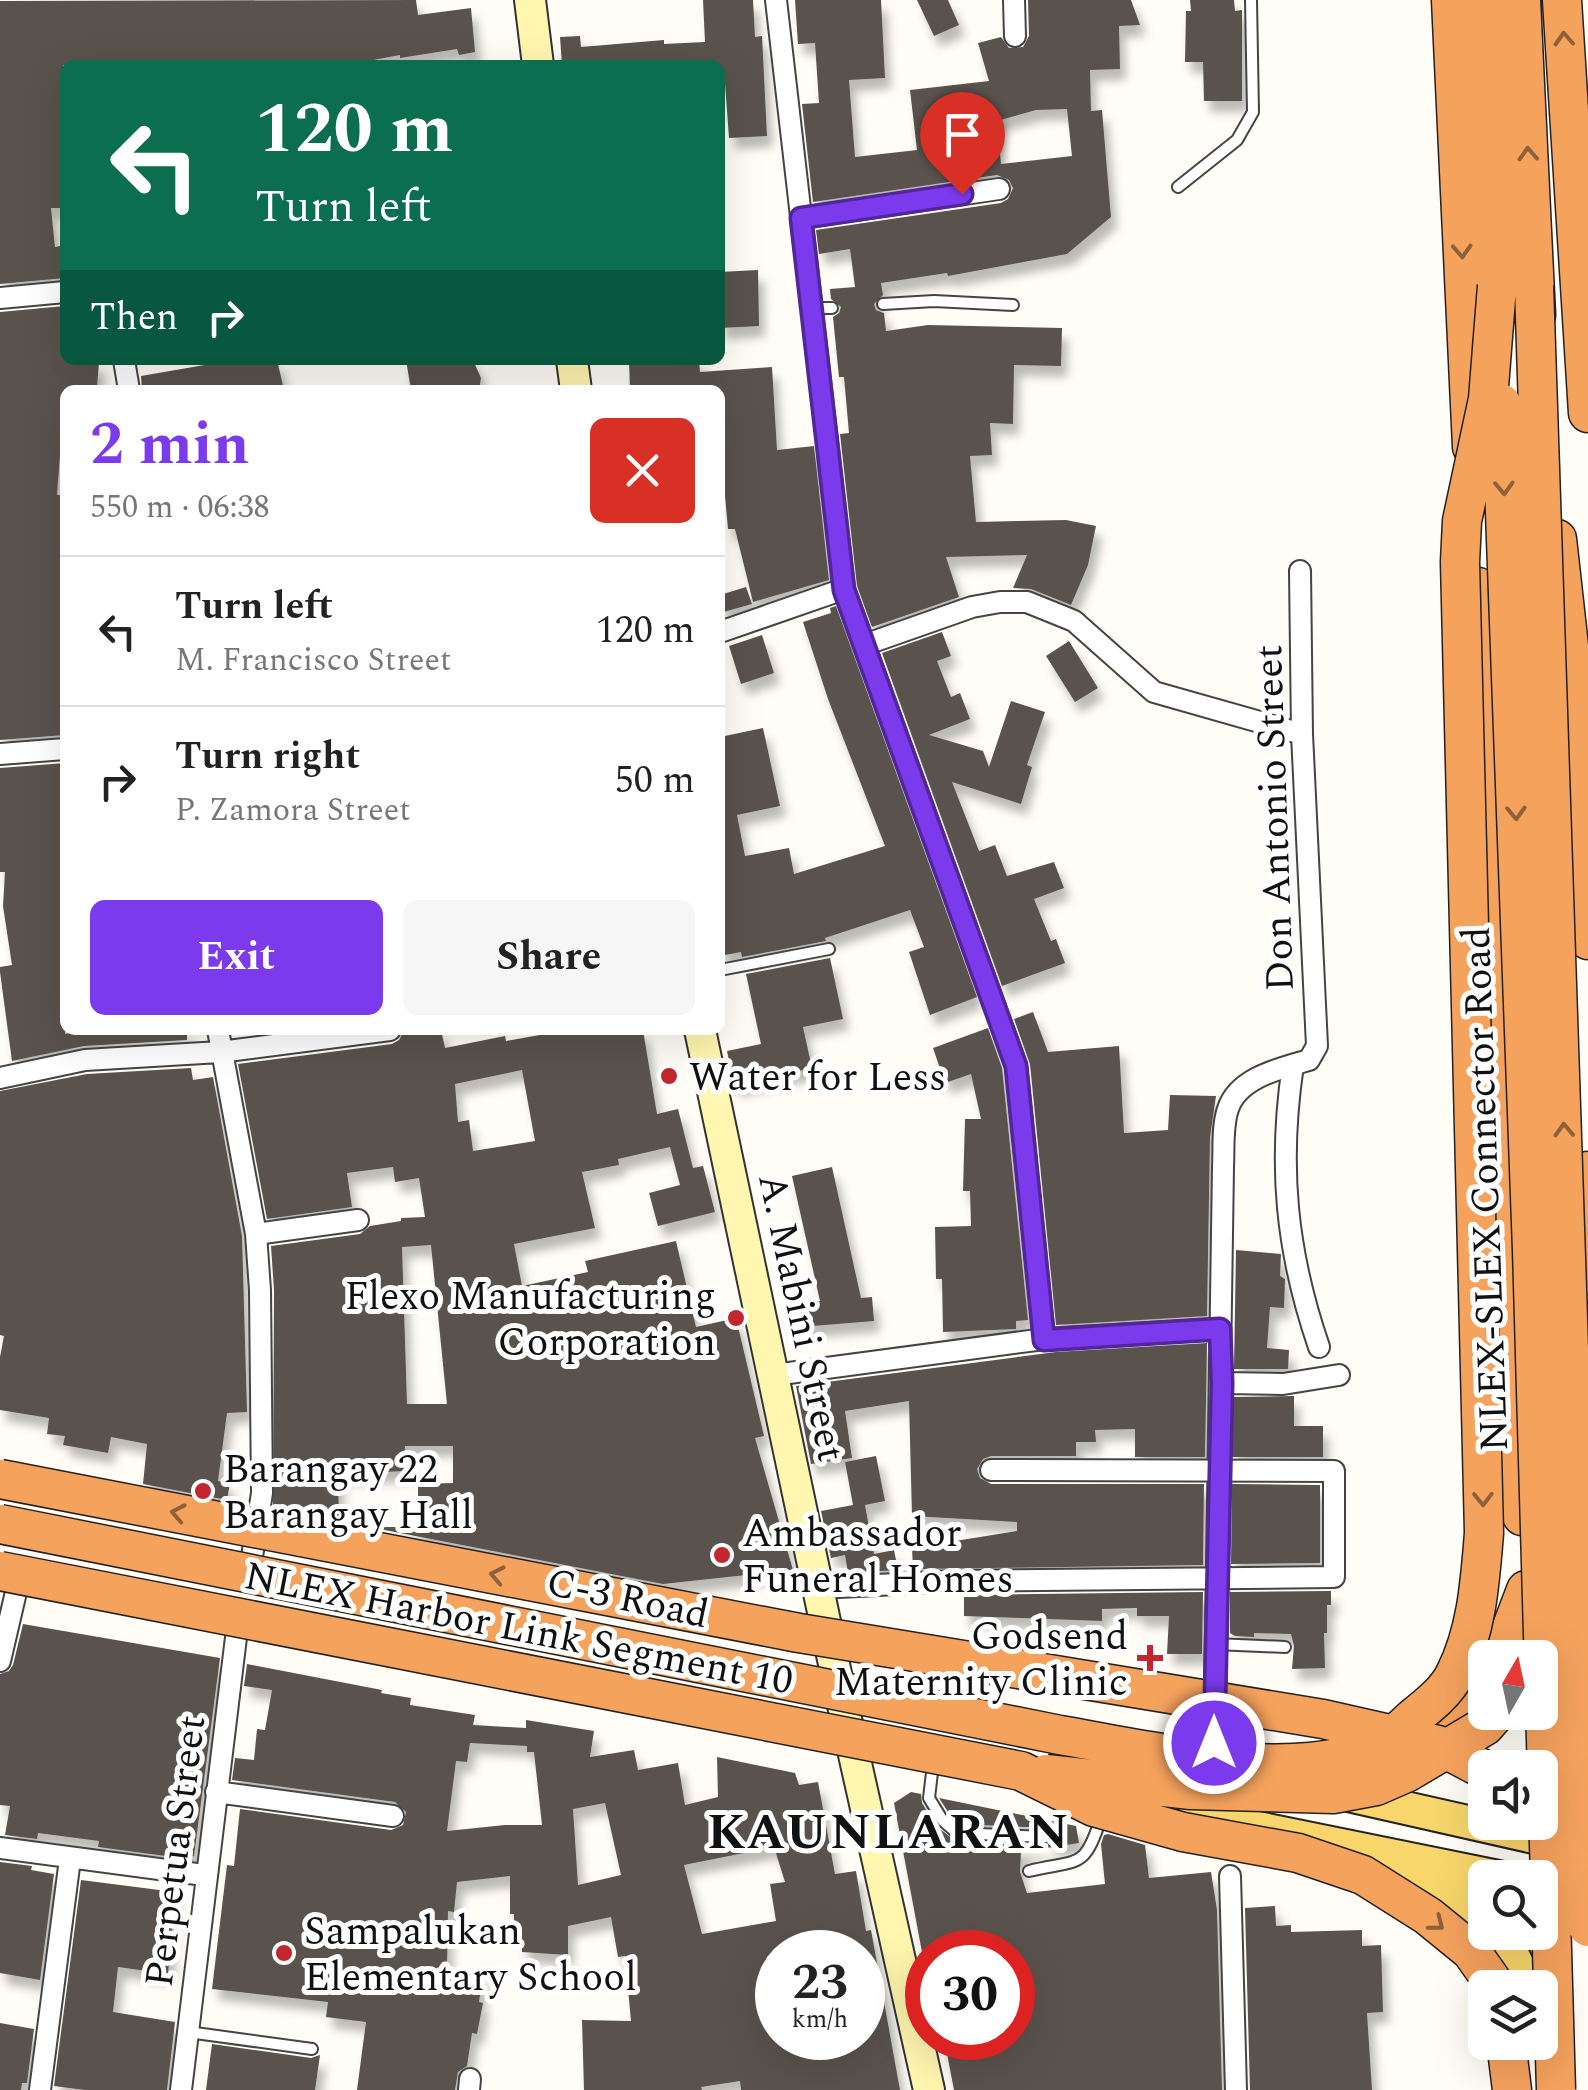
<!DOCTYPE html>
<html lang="en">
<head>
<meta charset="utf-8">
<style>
	body { margin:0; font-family:Spectral,serif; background:#f6f6f6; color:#222; height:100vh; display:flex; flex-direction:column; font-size:38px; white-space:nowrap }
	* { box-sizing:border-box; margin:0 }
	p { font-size:32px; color:#767676 }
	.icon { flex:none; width:55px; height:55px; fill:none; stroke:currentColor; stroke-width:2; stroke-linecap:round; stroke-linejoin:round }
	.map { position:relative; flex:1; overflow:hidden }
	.panel { position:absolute; left:60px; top:385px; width:665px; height:650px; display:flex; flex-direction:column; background:#fff; border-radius:15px; box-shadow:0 10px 40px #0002 }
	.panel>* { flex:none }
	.hud { position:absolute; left:60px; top:60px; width:665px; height:305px; border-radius:15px; box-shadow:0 10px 40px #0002; background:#0b6e4f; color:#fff; overflow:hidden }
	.needle { width:65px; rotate:9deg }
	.tools { position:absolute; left:1468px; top:1640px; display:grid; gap:20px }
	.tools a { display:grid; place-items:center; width:90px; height:90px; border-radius:15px; background:#fff; box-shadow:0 10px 40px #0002; font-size:50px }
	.speed { position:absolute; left:755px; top:1930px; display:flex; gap:20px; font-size:50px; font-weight:700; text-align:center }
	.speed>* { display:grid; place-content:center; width:130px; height:130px; border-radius:50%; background:#fff; box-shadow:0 10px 40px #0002; line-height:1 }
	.speed small { font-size:25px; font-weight:400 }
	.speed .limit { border:15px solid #d22; background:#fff; color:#111 }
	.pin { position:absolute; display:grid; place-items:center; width:85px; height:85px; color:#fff; margin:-102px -42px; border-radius:50% 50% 50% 0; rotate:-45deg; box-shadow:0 0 10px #0007 }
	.pin .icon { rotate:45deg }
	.me { position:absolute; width:110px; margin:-55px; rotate:0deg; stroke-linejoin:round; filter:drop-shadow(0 0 8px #0008) }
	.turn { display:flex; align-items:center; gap:35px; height:210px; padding:0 30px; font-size:45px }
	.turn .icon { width:130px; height:130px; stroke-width:2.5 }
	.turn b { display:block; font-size:70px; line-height:85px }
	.then { display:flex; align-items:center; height:95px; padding:0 30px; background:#0003; gap:20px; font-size:38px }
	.round { display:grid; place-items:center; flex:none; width:105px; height:105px; border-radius:15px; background:#f6f6f6 }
	.head { display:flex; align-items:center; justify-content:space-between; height:170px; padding:0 30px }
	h1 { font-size:60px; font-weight:700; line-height:75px; color:#7c3aed }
	.cta { display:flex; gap:20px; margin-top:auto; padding:20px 30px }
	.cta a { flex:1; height:115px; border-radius:15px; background:#7c3aed; color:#fff; font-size:40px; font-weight:700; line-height:115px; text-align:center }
	.cta a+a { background:#f6f6f6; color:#222 }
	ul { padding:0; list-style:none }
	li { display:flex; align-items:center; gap:30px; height:150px; padding:0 30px; border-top:2px solid #e0e0e0 }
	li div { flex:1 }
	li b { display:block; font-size:38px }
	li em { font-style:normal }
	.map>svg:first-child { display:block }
	.building { fill:#5a524d; fill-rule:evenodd; filter:url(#shadow) }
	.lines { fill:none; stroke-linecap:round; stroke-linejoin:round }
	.lane-casing { stroke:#444; stroke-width:14 }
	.street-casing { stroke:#444; stroke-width:24 }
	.secondary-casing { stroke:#333; stroke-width:34 }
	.primary-casing { stroke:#222; stroke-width:36 }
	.highway-casing { stroke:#222; stroke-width:41 }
	.lane { stroke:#fff; stroke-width:10 }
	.street { stroke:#fff; stroke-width:20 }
	.secondary { stroke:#fff6b0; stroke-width:30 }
	.primary { stroke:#f9d66b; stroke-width:32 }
	.highway { stroke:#f5a25d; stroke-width:38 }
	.highway-bridge-casing { stroke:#222; stroke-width:41; stroke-linecap:butt }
	.highway-bridge { stroke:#f5a25d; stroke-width:38 }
	.oneway { stroke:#8e613b }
	.route-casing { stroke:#51269a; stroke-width:25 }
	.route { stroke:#7c3aed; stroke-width:18 }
	.poi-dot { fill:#c4262e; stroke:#fff; stroke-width:4 }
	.labels { text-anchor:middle; stroke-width:10; stroke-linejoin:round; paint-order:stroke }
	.street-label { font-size:40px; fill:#111; stroke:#fff }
	.poi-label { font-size:40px; fill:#111; stroke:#fff; text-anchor:start }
	.district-label { font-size:50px; font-weight:bold; letter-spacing:2.5px; fill:#111; stroke:#fff }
</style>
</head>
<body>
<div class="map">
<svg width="1588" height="2090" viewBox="0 0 1588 2090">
	<defs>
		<filter id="shadow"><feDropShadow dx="6" dy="11" stdDeviation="5" flood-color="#0004"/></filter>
	</defs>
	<rect width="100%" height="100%" fill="#fffdf5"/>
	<!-- building -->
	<path class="building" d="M416,0L418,15L471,8L475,52L459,55L457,49L400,58V55L347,65H63L65,208H51L55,247L65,245V278L0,284V1Z
		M703,0H753L755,37L762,36L767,136L729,138L725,83H720V65H562L560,37L580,36L581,47L664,40V44L705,42Z
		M795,0H881L885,78L849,80L855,157L917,150L910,90L989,81L978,43L1001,37L1009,48L1023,47L1029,36L1028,0H1131L1140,25L1119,26L1120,69L1090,70L1091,111L1102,110L1111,217L1067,254L948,276L947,273L881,283L883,295L874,304L876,310L884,313L886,331L928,325L1062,328L1061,366L1014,365L1013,424L990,423L992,455L970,456L976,522L1066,520L1096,526L1088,565L1071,605L1031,589L1013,588L1027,555L946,557L959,597L872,627L857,586L840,434L849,433L844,377H839L833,317L839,313L841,307L831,299L830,289L855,287L850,249L819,254L816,230L1001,203L1008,199L1013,188L1009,180L997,175L813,202L802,104L819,103L815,43L798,44ZM1067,109L1072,156L1001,164L997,121L1036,110Z
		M917,0H948L959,25L934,36Z
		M1190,0H1234L1235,11L1242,10V101H1204L1203,62H1185L1186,11H1191Z
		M758,270L759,326L720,328V272Z
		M65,306V360L99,362L97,387L70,386V390H65L57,495H65V735L0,740V312Z
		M221,360H277L284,390H142L141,376L222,362Z
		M406,360H473L481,378L479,390H411Z
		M629,360H699L700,372L772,367L777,450L814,446L829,580L753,602L735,529H728L720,440V390H630Z
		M746,587L752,604L720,613V595Z
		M836,606L977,997L930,1015L909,952L924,947L910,910L825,938L826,941L742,957L741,952L720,956V737L763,728L780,806L737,815L745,856L789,848L794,874L885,846L828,699L803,622L831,613L830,608Z
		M942,632L951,656L937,661L951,697L960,693L970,719L929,735L983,751L989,767L1011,701L1045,712L1027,765L1032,767L1021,804L952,782L979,851L995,845L1007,876L1054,862L1064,888L1034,899L1051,941L1056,939L1065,963L1002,986L882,653Z
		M762,635L774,673L741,684L729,646Z
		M1069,641L1098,688L1075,702L1046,656Z
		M65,763V1034L82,1030H187V1040L84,1046L12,1061L0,972V967L12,965L3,906L5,872H0V768Z
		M830,958L843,1019L803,1027L812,1068L734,1086L727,1051L761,1044L746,974Z
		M1033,1012L1048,1052L1119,1046L1124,1133L1168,1130L1170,1095L1216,1096L1210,1137L1207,1316L1056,1325L1030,1064L1014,1019Z
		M988,1028L1002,1068L1028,1320L1016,1321V1329L943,1332L942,1279H936L935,1227L971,1226L970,1191H963L965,1119H981L971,1074L945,1083L933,1048Z
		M418,1030H441L445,1048L505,1036L506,1041L568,1030H643L657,1114L678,1109L693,1168L703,1166L715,1212L658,1226L649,1193L680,1185L670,1147L618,1159L619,1165L582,1172L595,1228L514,1244L522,1286L588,1272L585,1261L676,1241L696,1327L736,1318L764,1436L755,1438L793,1570L663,1584L369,1527H418V1484L453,1483V1446H405V1471L338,1474L339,1521L273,1509L274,1290L271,1246L360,1234L370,1226L401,1221V1218L425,1217L419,1178L395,1182L393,1167L347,1173L352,1207L267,1219L238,1064L392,1044L399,1040L403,1032ZM522,1070L535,1141L473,1151L469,1120L458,1122L455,1084ZM431,1245L447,1404H407L402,1247Z
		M191,1068L193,1080L213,1077L242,1236L247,1412L227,1413L218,1481L230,1483L227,1500L143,1484L147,1444L111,1437L108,1453L63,1445L65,1436L47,1434L49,1418L0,1410V1357L4,1336L0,1335V1091L87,1074Z
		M832,1167L861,1298L872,1297L874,1321L788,1328L785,1304L820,1301L792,1176Z
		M1236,1250L1281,1254L1280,1276L1285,1279L1284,1308L1270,1307L1267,1348L1289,1350L1288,1369H1234Z
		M1207,1343L1205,1457H1135V1429L1095,1430L1096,1442H1076V1456H991L983,1459L977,1469L980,1478L991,1484H1204L1203,1565L913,1569L912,1548L1017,1531V1522L912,1516L909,1401L845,1411L852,1458L811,1464L796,1386L1056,1352Z
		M1294,1396V1426H1323V1457H1232L1233,1397Z
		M876,1456L885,1501L865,1505L874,1554L894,1550L898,1570L848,1573L845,1555L831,1558L821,1511L853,1505L845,1462Z
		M1232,1484L1320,1485V1563L1231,1564Z
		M1331,1591V1605H1327V1633H1324L1325,1668L1292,1669L1294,1646L1291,1634L1254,1633V1637L1235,1636L1230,1633V1592Z
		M1203,1592L1202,1654H1167L1169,1616H1137V1608L1102,1609V1621L964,1616V1595Z
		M23,1624L220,1658L194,1856L188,1859L98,1847L99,1841L38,1833L37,1839L5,1835L10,1806L0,1805V1674L9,1671L13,1665Z
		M247,1664L382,1690L381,1693L411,1698L410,1705L475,1715L473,1725L526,1728V1720L594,1731L590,1757L634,1750L638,1770L678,1763L685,1805L718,1797L717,1757L795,1773L799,1785L818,1782L835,1874L856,1871L866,1931L871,1930L900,2090H741L740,2081L701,2087L702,2090H584L582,2020L631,2021L625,1956L618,1957L611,1917L568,1926V1955L522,1952V1929H514V1914H510V1876L457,1882L454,1912L448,1911L447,1968L483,1974L479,2002L483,2003L477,2034L472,2033L467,2066L458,2072L455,2090H357L366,2022L326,2017L328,2002L212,1989L227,1865L234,1866L240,1809L391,1830L403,1825L406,1812L395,1802L232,1780L235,1758L254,1760L257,1729L265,1730L272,1690L244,1686ZM470,1743L527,1746V1752H534L542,1825H505L447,1831L456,1761L467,1762ZM605,1803L621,1875L578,1885L573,1809ZM774,1847L785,1882L770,1884L776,1921L702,1934L684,1865ZM778,1952H862V2038H778Z
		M911,1792L921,1794L922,1803L936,1826L957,1842L1045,1846L1052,1842L1054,1836L1045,1828L960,1824L950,1815L939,1798L1076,1826L1079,1843L1021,1852L1020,1872L1027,1893L1105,1884L1101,1844L1104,1835L1108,1834L1145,1845L1149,1878L1211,1872L1217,1910L1222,2090H954L944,2038H1012V1952H922L894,1803Z
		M0,1862L32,1866L31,1870L54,1874L40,1980L0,1973Z
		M81,1880L175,1892L168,1974L118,1967L113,2012L175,2022L167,2090H85L54,2086Z
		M1275,1906L1276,1926L1291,1925V1932L1362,1930V1946L1381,1945L1383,2012L1367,2013L1372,2090H1250L1245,1908Z
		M0,2023L34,2029L27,2083H22L21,2090H0Z
		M212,2044L311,2058L320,2055L315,2090H206Z"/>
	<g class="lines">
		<!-- lane casing -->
		<g class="lane-casing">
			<path id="lane" d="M1178,187L1237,140L1253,112L1251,0
				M883,304L934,301L1013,305
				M812,308H832
				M720,970L829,949
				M1215,1644L1285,1647
				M933,1764L929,1798L943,1821L957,1833L1045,1837
				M1029,1871C1080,1859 1084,1870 1101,1818
				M188,2032L312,2049"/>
		</g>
		<!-- street casing -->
		<g class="street-casing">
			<path id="street" d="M776,0L844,589L1016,1065L1044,1339
				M1014,0L1015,36
				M801,218L999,189
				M0,298L65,292
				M124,360L129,390
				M720,632L844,589
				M864,645L972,607L1000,602H1027L1074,621L1154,692L1302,734
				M0,754L65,749
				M218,1030L256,1234L260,1290L262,1493L251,1563
				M1293,1065C1278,1165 1286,1251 1319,1347
				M0,1078L85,1060L220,1052L390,1030
				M256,1234L358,1220
				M774,1375L1044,1339L1219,1329
				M1222,1383L1283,1384L1339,1375
				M820,1588L954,1581L1334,1577V1471L991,1470
				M0,1661L19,1579
				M1214,1764L1223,1167C1224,1149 1222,1126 1228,1109C1238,1077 1282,1068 1309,1060L1317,1046L1302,734L1300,571
				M216,1792L393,1816
				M0,1848L204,1875
				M1230,1876L1236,2090
				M40,2090L70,1859
				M181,2090L238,1621
				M469,2090L470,2079"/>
		</g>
		<!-- secondary casing -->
		<g class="secondary-casing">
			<path id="secondary" d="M530,0L538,65
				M572,360L576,390
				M700,1030L838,1683L929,2090"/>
		</g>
		<!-- primary casing -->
		<g class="primary-casing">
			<path id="primary" d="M1339,1793L1574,1846
				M1135,1803L1503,1878
				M1404,1872L1467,1902L1485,1919
				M1499,1932L1505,1939L1529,1988"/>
		</g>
		<!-- highway casing -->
		<g class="highway-casing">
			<path id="highway" d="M1451,0L1472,447
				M1484,0L1497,286
				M1521,0L1536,315
				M1562,0L1588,413
				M1557,539L1583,772L1588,940
				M1478,587L1522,1516
				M1584,1318L1588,1171
				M1500,1658L1526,1590
				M1328,1772C1397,1768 1445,1741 1485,1685
				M1506,2042L1512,2090"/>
		</g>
		<!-- lane -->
		<use href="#lane" class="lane"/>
		<!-- street -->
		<use href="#street" class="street"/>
		<!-- secondary -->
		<use href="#secondary" class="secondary"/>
		<!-- primary -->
		<use href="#primary" class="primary"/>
		<!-- highway -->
		<use href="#highway" class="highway"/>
		<!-- highway-bridge casing -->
		<g class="highway-bridge-casing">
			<path id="highway-bridge" d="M1534,286L1588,1927
				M1501,403L1532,1250L1556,2090
				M0,1479L799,1633L1323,1719L1438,1745L1485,1770
				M0,1524L1060,1735C1147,1750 1312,1789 1390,1738C1398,1732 1406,1725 1413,1718C1428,1706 1447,1691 1455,1674C1477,1630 1480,1582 1484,1533L1460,562L1462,521L1488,399L1497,286
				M0,1571L1021,1771L1094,1807L1183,1832L1298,1853L1363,1875L1428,1916L1471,1951L1497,1988
				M1046,1774L1191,1790L1333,1794L1376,1786L1408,1772L1485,1726L1497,1712"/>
		</g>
		<!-- highway-bridge -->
		<use href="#highway-bridge" class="highway-bridge"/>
	</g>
	<!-- one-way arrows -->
	<defs><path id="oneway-chevron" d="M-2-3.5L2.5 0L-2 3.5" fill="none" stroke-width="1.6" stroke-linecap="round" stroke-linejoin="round" transform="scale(2.5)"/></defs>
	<g class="oneway">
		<use href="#oneway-chevron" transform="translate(1564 39) rotate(-93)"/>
		<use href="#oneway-chevron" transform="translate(1528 154) rotate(-93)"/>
		<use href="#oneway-chevron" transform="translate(1462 251) rotate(87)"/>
		<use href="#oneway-chevron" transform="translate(1504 488) rotate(88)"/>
		<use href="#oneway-chevron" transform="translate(1516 813) rotate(88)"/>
		<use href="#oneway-chevron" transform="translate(1564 1130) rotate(-92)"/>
		<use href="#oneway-chevron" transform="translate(1483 1499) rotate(89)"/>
		<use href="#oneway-chevron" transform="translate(178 1513) rotate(-169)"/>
		<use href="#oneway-chevron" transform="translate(497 1575) rotate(-169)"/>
		<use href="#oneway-chevron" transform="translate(1437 1924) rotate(38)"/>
	</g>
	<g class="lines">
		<!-- route casing -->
		<g class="route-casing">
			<path id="route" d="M962,194L801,218L844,590L1016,1066L1044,1340L1220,1329L1222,1383L1214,1743"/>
		</g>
		<!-- route -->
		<use href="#route" class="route"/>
	</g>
	<!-- markers -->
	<g class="poi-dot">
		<circle cx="669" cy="1076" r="10"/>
		<circle cx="736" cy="1318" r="10"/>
		<circle cx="203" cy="1491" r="10"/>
		<circle cx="722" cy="1555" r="10"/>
		<path d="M1145 1643h10v10h10v10h-10v10h-10v-10h-10v-10h10z"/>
		<circle cx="284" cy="1953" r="10"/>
	</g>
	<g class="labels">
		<!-- street labels -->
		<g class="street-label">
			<text transform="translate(1273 818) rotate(-92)" y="14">Don Antonio Street</text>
			<text transform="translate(1484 1189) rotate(-92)" y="14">NLEX-SLEX Connector Road</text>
			<text transform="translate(803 1317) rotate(78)" y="14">A. Mabini Street</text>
			<text transform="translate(628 1597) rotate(12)" y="14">C-3 Road</text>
			<text transform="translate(519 1627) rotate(11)" y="14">NLEX Harbor Link Segment 10</text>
			<text transform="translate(174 1851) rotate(-83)" y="14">Perpetua Street</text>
		</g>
		<!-- poi labels -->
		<g class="poi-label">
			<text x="689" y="1090">Water for Less</text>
			<text x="716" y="1309" text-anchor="end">Flexo Manufacturing<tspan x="716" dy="46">Corporation</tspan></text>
			<text x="223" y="1482">Barangay 22<tspan x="223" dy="46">Barangay Hall</tspan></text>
			<text x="742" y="1546">Ambassador<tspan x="742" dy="46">Funeral Homes</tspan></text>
			<text x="1128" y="1649" text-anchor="end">Godsend<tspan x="1128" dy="46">Maternity Clinic</tspan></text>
			<text x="304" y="1944">Sampalukan<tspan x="304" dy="46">Elementary School</tspan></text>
		</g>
		<!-- district labels -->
		<g class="district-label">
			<text x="889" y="1848">KAUNLARAN</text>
		</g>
	</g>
</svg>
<div class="tools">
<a><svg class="needle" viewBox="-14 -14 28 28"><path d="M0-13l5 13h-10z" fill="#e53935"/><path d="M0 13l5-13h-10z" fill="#767676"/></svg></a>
<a><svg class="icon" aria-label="sound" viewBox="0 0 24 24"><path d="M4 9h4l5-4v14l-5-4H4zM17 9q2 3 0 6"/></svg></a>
<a><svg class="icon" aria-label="search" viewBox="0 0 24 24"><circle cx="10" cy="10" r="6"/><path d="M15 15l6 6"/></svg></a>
<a><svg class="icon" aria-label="layers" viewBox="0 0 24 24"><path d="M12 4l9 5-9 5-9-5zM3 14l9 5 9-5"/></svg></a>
</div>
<div class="speed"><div>23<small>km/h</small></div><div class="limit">30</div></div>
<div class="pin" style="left:962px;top:194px;background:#d93025"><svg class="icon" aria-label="arrive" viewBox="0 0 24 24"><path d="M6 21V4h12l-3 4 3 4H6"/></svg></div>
<svg class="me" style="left:1214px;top:1743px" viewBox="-20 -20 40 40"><circle r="17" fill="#7c3aed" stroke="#fff" stroke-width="3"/><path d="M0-11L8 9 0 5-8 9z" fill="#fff"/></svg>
<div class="hud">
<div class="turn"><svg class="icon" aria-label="left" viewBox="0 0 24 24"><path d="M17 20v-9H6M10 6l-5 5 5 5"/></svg><div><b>120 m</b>Turn left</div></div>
<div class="then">Then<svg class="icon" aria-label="right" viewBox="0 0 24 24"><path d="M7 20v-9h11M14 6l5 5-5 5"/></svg></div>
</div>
<section class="panel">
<div class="head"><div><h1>2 min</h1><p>550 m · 06:38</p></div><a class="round" style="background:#d93025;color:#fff"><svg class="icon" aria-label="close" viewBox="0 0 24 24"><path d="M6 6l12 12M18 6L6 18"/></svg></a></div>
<ul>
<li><svg class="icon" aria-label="left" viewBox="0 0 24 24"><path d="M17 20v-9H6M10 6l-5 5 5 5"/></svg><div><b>Turn left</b><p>M. Francisco Street</p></div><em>120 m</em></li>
<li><svg class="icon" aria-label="right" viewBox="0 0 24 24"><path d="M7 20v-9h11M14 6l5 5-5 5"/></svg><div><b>Turn right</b><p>P. Zamora Street</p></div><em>50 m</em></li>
</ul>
<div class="cta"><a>Exit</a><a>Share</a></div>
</section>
</div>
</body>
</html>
